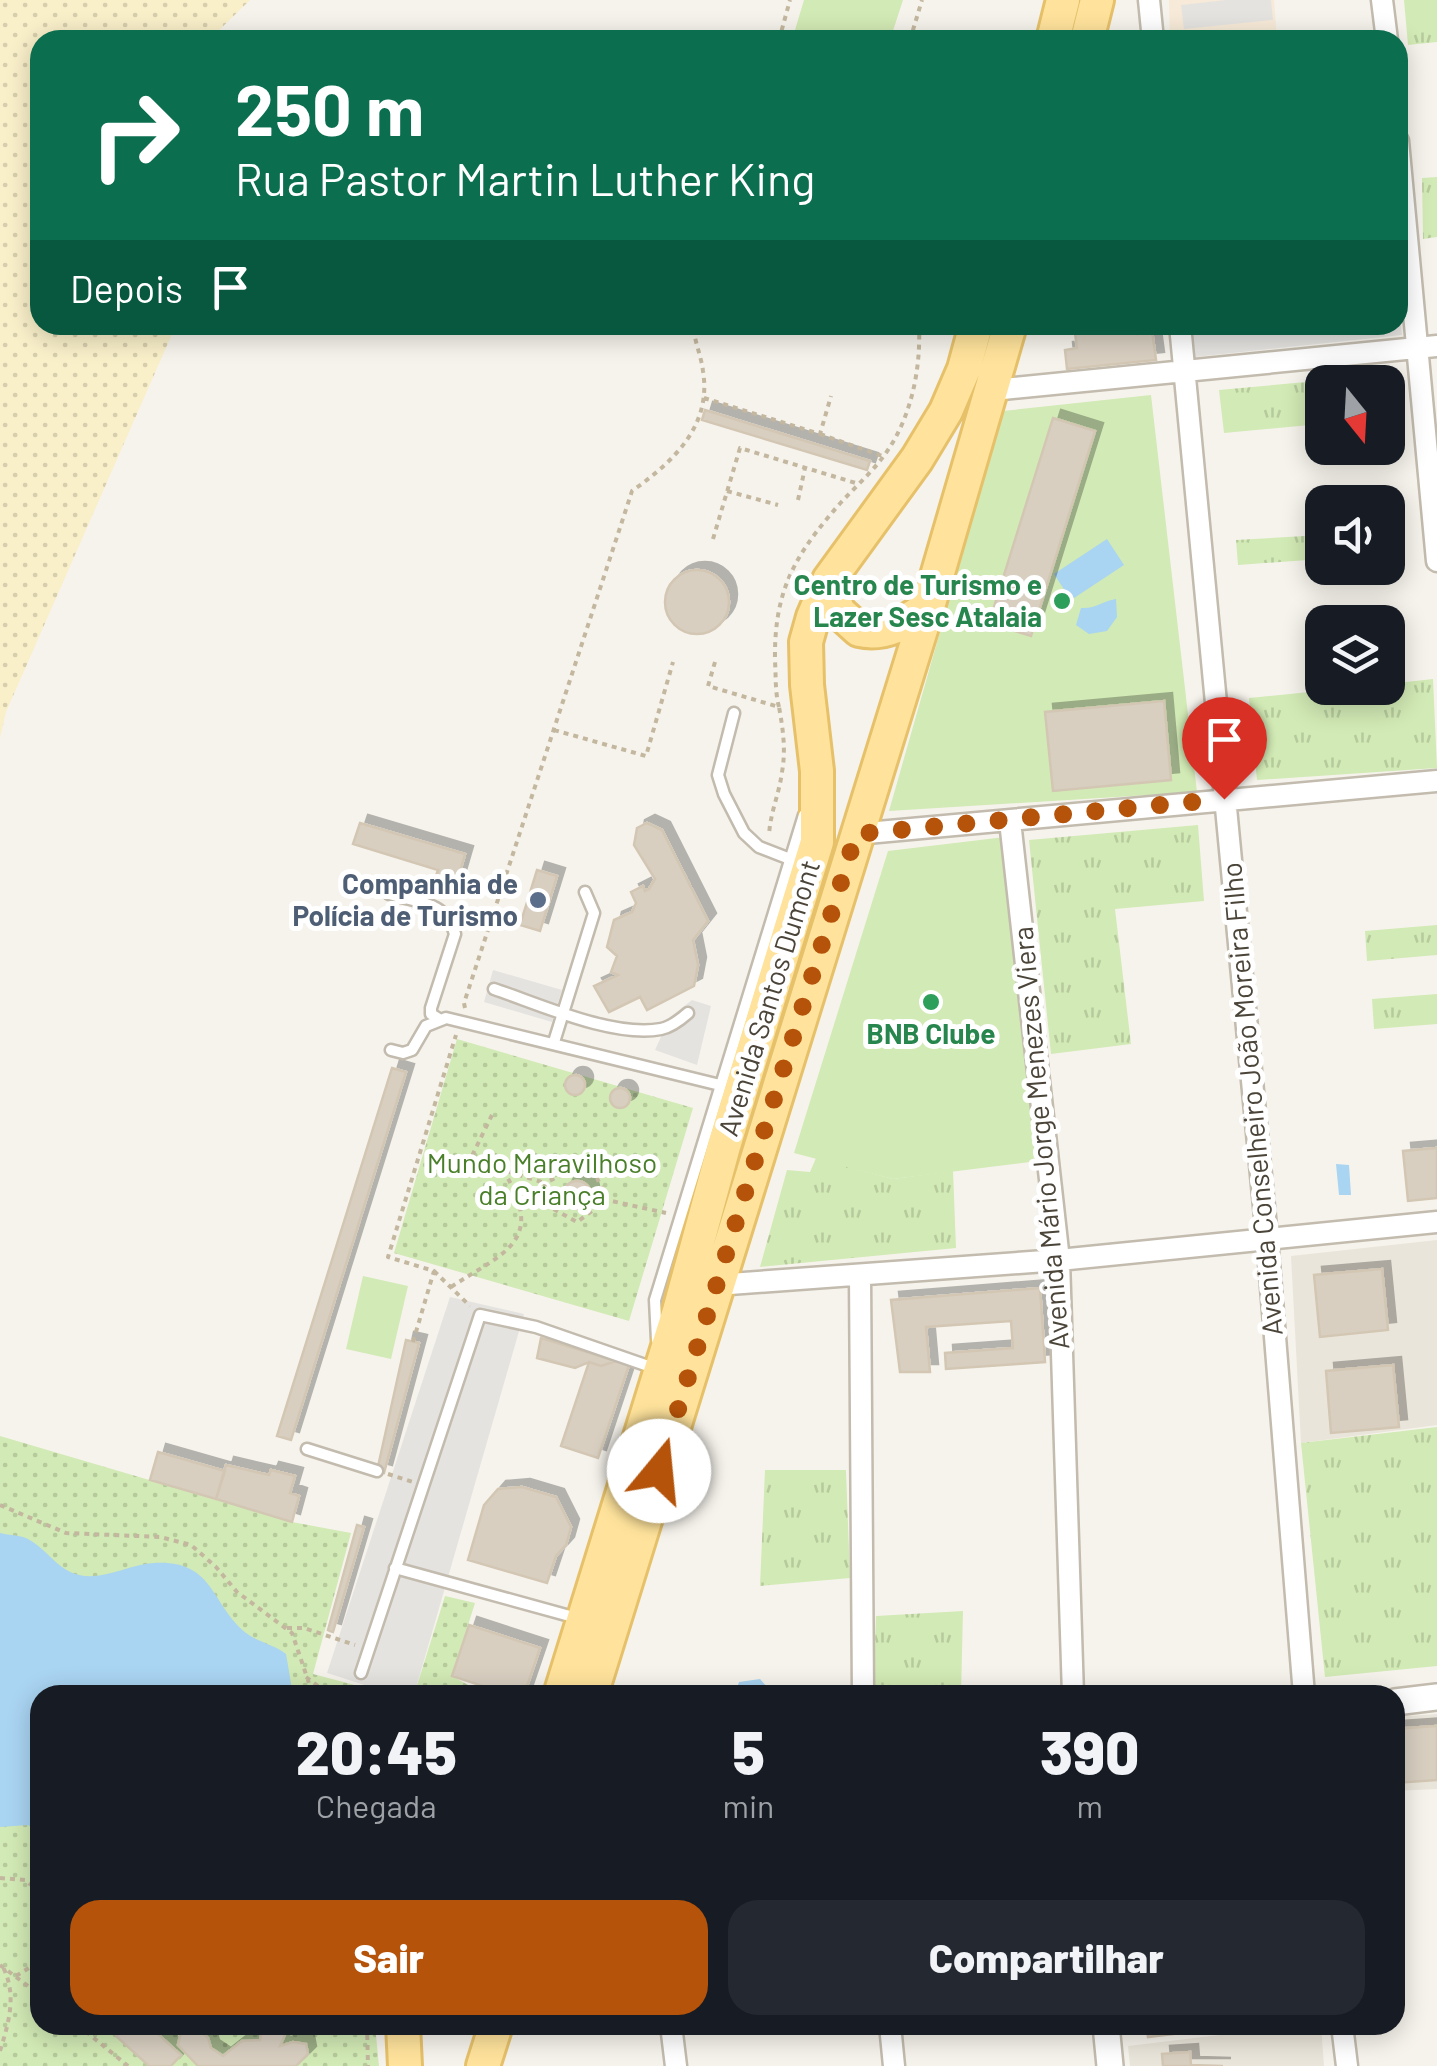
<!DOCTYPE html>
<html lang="pt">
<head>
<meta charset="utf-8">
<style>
	body { margin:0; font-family:Barlow,sans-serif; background:#242831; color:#f1f3f6; height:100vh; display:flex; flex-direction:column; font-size:38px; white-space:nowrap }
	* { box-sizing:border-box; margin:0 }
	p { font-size:32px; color:#9ea1a6 }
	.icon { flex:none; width:55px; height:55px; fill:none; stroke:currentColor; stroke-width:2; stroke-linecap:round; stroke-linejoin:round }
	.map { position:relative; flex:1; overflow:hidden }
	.panel { position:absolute; left:30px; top:1685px; width:1375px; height:350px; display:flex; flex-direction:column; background:#171b24; border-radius:30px; box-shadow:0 5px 25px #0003 }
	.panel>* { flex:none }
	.guide { position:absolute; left:30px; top:30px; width:1378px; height:305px; border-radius:30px; box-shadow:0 5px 25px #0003; background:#0b6e4f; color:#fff; overflow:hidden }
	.needle { width:65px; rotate:162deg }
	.controls { position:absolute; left:1305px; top:365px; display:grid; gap:20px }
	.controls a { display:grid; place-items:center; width:100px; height:100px; border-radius:20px; background:#171b24; box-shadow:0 5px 25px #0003; font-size:50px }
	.pin { position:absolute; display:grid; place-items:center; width:85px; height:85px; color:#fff; margin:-102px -42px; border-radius:50% 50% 50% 0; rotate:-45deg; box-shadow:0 0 10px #0007 }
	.pin .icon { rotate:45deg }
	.me { position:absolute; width:110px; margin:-55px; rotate:17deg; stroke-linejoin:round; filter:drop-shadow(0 0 8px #0008) }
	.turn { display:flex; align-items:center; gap:35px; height:210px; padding:0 40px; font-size:45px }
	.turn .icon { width:130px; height:130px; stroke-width:2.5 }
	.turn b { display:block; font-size:70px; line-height:85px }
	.then { display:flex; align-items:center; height:95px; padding:0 40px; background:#0003; gap:20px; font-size:38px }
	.eta { display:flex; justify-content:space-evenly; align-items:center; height:170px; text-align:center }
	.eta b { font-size:60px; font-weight:800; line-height:70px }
	.button { display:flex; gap:20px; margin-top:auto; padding:20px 40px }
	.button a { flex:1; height:115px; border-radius:30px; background:#b45309; color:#fff; font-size:40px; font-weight:800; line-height:115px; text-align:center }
	.button a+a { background:#242831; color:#f1f3f6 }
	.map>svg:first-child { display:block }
	.residential { fill:#eae5da }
	.commercial { fill:#f7ead8 }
	.grass { fill:url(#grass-tufts) }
	.sand { fill:url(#sand-dots) }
	.park { fill:url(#park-dots) }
	.pitch { fill:#d2eab5 }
	.parking { fill:#e5e3e0 }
	.water { fill:#a9d4f2 }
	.building { fill:#d8cfc1; stroke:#d3c7b4; stroke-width:2.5; filter:url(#shadow) }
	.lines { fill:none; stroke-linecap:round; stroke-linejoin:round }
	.service-casing { stroke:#c2bbae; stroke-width:15 }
	.minor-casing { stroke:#c2bbae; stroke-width:25 }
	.tertiary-casing { stroke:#c2bbae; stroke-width:30 }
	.primary-casing { stroke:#e6c16a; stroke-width:38 }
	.path { stroke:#c4b79f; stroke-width:4; stroke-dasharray:5 5; stroke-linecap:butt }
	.service { stroke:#fff; stroke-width:10 }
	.minor { stroke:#fff; stroke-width:20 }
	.tertiary { stroke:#fff; stroke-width:25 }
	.primary { stroke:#ffe39c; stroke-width:32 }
	.route { stroke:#b45309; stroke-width:18; stroke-dasharray:0 32.4 }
	.leisure-dot { fill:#2e9e5b; stroke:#fff; stroke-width:4 }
	.service-dot { fill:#5c6f8a; stroke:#fff; stroke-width:4 }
	.labels { text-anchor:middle; stroke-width:10; stroke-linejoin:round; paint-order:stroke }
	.leisure-label { font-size:28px; font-weight:bold; fill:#27864d; stroke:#fff; text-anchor:end }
	.service-label { font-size:28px; font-weight:bold; fill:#4e5e75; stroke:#fff; text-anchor:end }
	.street-label { font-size:28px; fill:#4b4439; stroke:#fff }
	.park-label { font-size:28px; fill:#4a7f2a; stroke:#fff }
</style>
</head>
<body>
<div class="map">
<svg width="1437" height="2066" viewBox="0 0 1437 2066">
	<defs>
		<pattern id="grass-tufts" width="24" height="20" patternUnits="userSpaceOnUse" patternTransform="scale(2.5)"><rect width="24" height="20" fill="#d2eab5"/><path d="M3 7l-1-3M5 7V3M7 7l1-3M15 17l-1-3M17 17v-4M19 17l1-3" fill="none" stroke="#b6ca9c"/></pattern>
		<pattern id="sand-dots" width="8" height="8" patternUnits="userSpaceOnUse" patternTransform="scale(2.5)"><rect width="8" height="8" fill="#f9efc9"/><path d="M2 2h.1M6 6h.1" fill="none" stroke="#d7cead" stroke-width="1.8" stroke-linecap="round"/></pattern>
		<pattern id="park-dots" width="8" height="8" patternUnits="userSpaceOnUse" patternTransform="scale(2.5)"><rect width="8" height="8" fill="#d2eab5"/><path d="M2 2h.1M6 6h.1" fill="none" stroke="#b6ca9c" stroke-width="1.8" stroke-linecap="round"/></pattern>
		<filter id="shadow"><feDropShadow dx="8" dy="-8" stdDeviation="0" flood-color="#0004"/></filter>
	</defs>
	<rect width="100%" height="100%" fill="#f6f3ec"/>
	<!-- residential -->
	<path class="residential" d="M1437,1240V1425L1301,1443L1291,1256Z
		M1437,1714V1789L1395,1791V1717Z
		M1228,2025H1321L1324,2066H1130L1128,2046L1228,2034Z"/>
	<!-- commercial -->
	<path class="commercial" d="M1169,0H1274L1277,40H1170Z"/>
	<!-- grass -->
	<path class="grass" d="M1404,0H1437V42L1408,45Z
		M1437,177V237L1423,239L1422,178Z
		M1306,382L1310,425L1224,433L1219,390Z
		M1322,535V559L1238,565L1236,540Z
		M1433,679L1437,768L1257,780L1249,698L1349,688H1388V684Z
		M1198,825L1204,901L1115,909L1131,1044L1051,1054L1029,840Z
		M1437,925V955L1367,961L1365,931Z
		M1437,994V1024L1374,1029L1372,999Z
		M816,1158L893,1179L953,1171L956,1248L760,1267L787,1170L810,1172Z
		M1437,1427V1666L1325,1677L1301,1443Z
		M765,1470H846L850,1578L760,1586Z
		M963,1611L961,1695H873L876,1616Z"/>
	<!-- sand -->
	<path class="sand" d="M0,0H250L209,40H40V325H176L6,712L0,738Z"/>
	<!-- park -->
	<path class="park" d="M457,1039L693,1108L629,1321L394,1253Z
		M0,1436L292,1522L351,1533L313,1674L393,1695H40V2025H375L379,2066H0Z
		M445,1596L475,1603L452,1676L486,1695H414Z"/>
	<!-- pitch -->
	<path class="pitch" d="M804,0H903L890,40H792Z
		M1151,395L1197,792L889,811L1003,411Z
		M1005,837L1038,1161L893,1179L794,1153L888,851Z
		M363,1276L408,1286L391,1359L346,1349Z"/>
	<!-- parking -->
	<path class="parking" d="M1226,0H1271L1273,20L1184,29L1181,5Z
		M1398,296L1402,335L1195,357L1191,325H1248L1249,332L1277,329V325H1398Z
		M493,970L562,990L552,1022L484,1002Z
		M692,1000L711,1006L697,1065L655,1050L670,1017Z
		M450,1297L524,1314L414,1695H396L327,1673Z"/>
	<!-- water -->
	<path class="water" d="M1107,539L1124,565L1071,600L1054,574Z
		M1116,599L1117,617L1107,631L1089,634L1076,625L1081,608C1096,609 1102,601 1116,599Z
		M1336,1164L1349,1165L1351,1195H1339Z
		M0,1533C7,1535 16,1535 23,1537C44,1544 56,1570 79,1575C103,1581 130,1564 154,1563C215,1560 210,1604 246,1633C258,1642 275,1645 286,1654L293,1695H40V1833L28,1825L0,1827Z
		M760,1679L767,1687V1695H741L736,1691L739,1682Z"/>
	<!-- building -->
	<path class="building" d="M1074,325H1135L1137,334L1152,331L1156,360L1067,369L1065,350L1077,348Z
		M1248,325H1277L1278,329L1248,332Z
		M705,410L870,461L867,470L702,420Z
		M1053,418L1095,431L1031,636L989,623Z
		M665 602a32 32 0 1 1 64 0a32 32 0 1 1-64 0Z
		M1164,701L1171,780L1053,791L1045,712Z
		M360,823L465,854L456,885L435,879L438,870L353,844Z
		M647,823L662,830L708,921L693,940L698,965L694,986L647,1010L640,997L609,1012L594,986L618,975L611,972L617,956L607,947L614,920L632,912L636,903L631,892L643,886L645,891L649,889L655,879L634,845L637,828Z
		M537,870L557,876L540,931L520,925Z
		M392,1068L406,1072L291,1440L277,1436Z
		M565 1085a10 10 0 1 1 20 0a10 10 0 1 1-20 0Z
		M610 1098a10 10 0 1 1 20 0a10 10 0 1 1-20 0Z
		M1437,1148V1198L1408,1201L1403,1151Z
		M563 1195a14 14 0 1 1 28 0a14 14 0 1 1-28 0Z
		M1382,1269L1388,1330L1320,1337L1314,1275Z
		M1040,1288L1045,1362L946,1369L945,1353L1013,1348L1011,1321L926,1327L930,1372H900L891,1300Z
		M541,1338L616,1361L601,1366L589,1362L575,1368L537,1358Z
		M406,1340L419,1343L384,1473L377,1471Z
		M616,1361L629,1365L598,1458L561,1446L589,1362L601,1366Z
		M1393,1365L1399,1427L1331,1433L1326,1371Z
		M158,1452L225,1471L216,1499L150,1480Z
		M226,1465L269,1475L271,1470L295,1476L290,1493L299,1496L292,1522L216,1499Z
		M522,1487L556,1497L571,1527L566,1545L556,1556L547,1583L468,1560L484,1505L498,1489Z
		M357,1525L364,1527L333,1632L330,1631L328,1630Z
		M469,1625L540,1648L524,1695H510L452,1676Z
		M1437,1726V1780L1395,1783V1729Z
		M127,2025H148L181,2055L171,2066H149L116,2036Z
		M263,2025H289L280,2046L293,2042L306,2044L308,2054L296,2066H198L178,2045L182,2028L194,2026L208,2038L211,2048L223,2056L242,2041L260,2040Z
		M1146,2025H1214V2029L1148,2037Z
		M1190,2052L1191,2065L1223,2066H1163L1162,2054Z"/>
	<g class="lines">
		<!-- service casing -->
		<g class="service-casing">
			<path id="service" d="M734,713L718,775L724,794L744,833L759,847L790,859
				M389,894C418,902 447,902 455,934L431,1008V1014L439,1019
				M494,989C539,1004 613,1038 661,1029C671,1027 680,1020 688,1013
				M554,1042L594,913L585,892
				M391,1050L403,1053L412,1050L426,1026L446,1018L720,1085
				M657,1340L655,1300L804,815
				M307,1449L377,1471
				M395,1568L577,1618
				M361,1673L480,1315L536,1327L654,1368"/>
		</g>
		<!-- minor casing -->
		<g class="minor-casing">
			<path id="minor" d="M1149,0L1153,40
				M1382,0L1387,40
				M1398,141L1437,561
				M1180,325L1267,1238L1304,1695
				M993,390L1437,346
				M1010,821L1059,1260L1073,1695
				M856,834L1437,781
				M860,1276L863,1695
				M716,1285L1059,1260L1437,1222
				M671,2025L676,2066
				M890,2025L894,2066
				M1342,2025L1347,2066"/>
		</g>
		<!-- tertiary casing -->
		<g class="tertiary-casing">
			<path id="tertiary" d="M1395,1702L1437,1697
				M1106,2025L1110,2066"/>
		</g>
		<!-- primary casing -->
		<g class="primary-casing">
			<path id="primary" d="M1053,40L1063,0
				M1087,40L1097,0
				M829,580L838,611L859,630C886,636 906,622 928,607
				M560,1695L679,1311L724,1146L817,842V771L807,685L806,642L813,617L829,580L917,459L946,411L964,369L976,325
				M591,1695L928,607L1010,325
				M403,2025L405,2066
				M483,2066L496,2025"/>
		</g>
		<!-- path -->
		<path class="path" d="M779,40L790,0
			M910,40L922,0
			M704,398L820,434L831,396
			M820,434L882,456
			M727,491L778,505
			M798,500L805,468
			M713,539L740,448L859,484
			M715,662L708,686L779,707C783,729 786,750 782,772C779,795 770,813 769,836
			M779,707C775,692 776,677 775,661C774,598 790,562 831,514C847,494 868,477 883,457C911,420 921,370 919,325
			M554,730L646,756L673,662
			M465,1008L464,1003L632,491C673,462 712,426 703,371C701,355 694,340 693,325
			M492,1115L470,1160L545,1183
			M607,1200L597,1178L572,1170L545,1183L548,1206L577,1222L607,1200L666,1213
			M434,1271L470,1306
			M451,1287C504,1252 547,1242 503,1170
			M413,1342L434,1271L388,1257L456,1035
			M388,1474L413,1482
			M0,1505L66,1533L160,1537L191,1545L216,1567L237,1592L292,1633L313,1695
			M287,1628H304L355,1645
			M306,1677L330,1695
			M0,1878L25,1880L40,1892
			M0,1965L40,1995
			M16,1976L40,1961
			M78,2025L128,2066
			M367,2025L368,2066
			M0,2051C9,2022 17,1995 3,1967"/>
		<!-- service -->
		<use href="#service" class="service"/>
		<!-- minor -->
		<use href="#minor" class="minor"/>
		<!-- tertiary -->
		<use href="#tertiary" class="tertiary"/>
		<!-- primary -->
		<use href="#primary" class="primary"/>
	</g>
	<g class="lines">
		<!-- route -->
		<path class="route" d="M659,1471L856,834L1224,799"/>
	</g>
	<!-- markers -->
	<g class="leisure-dot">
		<circle cx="1062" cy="601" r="10"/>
		<circle cx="931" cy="1002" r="10"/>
	</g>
	<circle class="service-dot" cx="538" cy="900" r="10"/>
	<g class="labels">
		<!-- leisure labels -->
		<g class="leisure-label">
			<text x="1042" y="595">Centro de Turismo e<tspan x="1042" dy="32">Lazer Sesc Atalaia</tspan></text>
			<text x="931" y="1044" text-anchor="middle">BNB Clube</text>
		</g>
		<!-- service labels -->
		<g class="service-label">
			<text x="518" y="894">Companhia de<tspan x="518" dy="32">Polícia de Turismo</tspan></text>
		</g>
		<!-- street labels -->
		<g class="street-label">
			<text transform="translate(769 998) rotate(-73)" y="10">Avenida Santos Dumont</text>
			<text transform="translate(1252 1099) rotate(-95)" y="10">Avenida Conselheiro João Moreira Filho</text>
			<text transform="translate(1041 1138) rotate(-95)" y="10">Avenida Mário Jorge Menezes Viera</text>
		</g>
		<!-- park labels -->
		<g class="park-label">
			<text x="542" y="1173">Mundo Maravilhoso<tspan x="542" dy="32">da Criança</tspan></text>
		</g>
	</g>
</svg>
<div class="controls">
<a><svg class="needle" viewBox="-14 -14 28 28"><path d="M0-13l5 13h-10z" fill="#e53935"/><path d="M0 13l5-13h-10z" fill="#9ea1a6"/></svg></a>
<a><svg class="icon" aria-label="sound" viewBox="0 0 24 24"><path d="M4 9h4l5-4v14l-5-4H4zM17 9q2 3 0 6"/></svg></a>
<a><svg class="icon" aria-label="layers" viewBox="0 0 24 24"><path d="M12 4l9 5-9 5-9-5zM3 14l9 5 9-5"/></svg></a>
</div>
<div class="pin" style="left:1224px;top:799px;background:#d93025"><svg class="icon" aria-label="arrive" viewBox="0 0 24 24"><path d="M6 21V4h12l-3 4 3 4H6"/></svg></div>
<svg class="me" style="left:659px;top:1471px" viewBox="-20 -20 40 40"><circle r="19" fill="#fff"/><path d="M0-13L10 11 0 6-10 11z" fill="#b45309"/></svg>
<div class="guide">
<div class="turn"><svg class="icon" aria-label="right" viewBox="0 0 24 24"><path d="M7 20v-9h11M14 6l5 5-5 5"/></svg><div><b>250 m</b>Rua Pastor Martin Luther King</div></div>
<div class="then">Depois<svg class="icon" aria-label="arrive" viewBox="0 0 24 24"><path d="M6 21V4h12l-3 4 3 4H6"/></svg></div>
</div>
<section class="panel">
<div class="eta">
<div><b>20:45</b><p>Chegada</p></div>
<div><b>5</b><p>min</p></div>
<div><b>390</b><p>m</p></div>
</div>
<div class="button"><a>Sair</a><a>Compartilhar</a></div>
</section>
</div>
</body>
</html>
